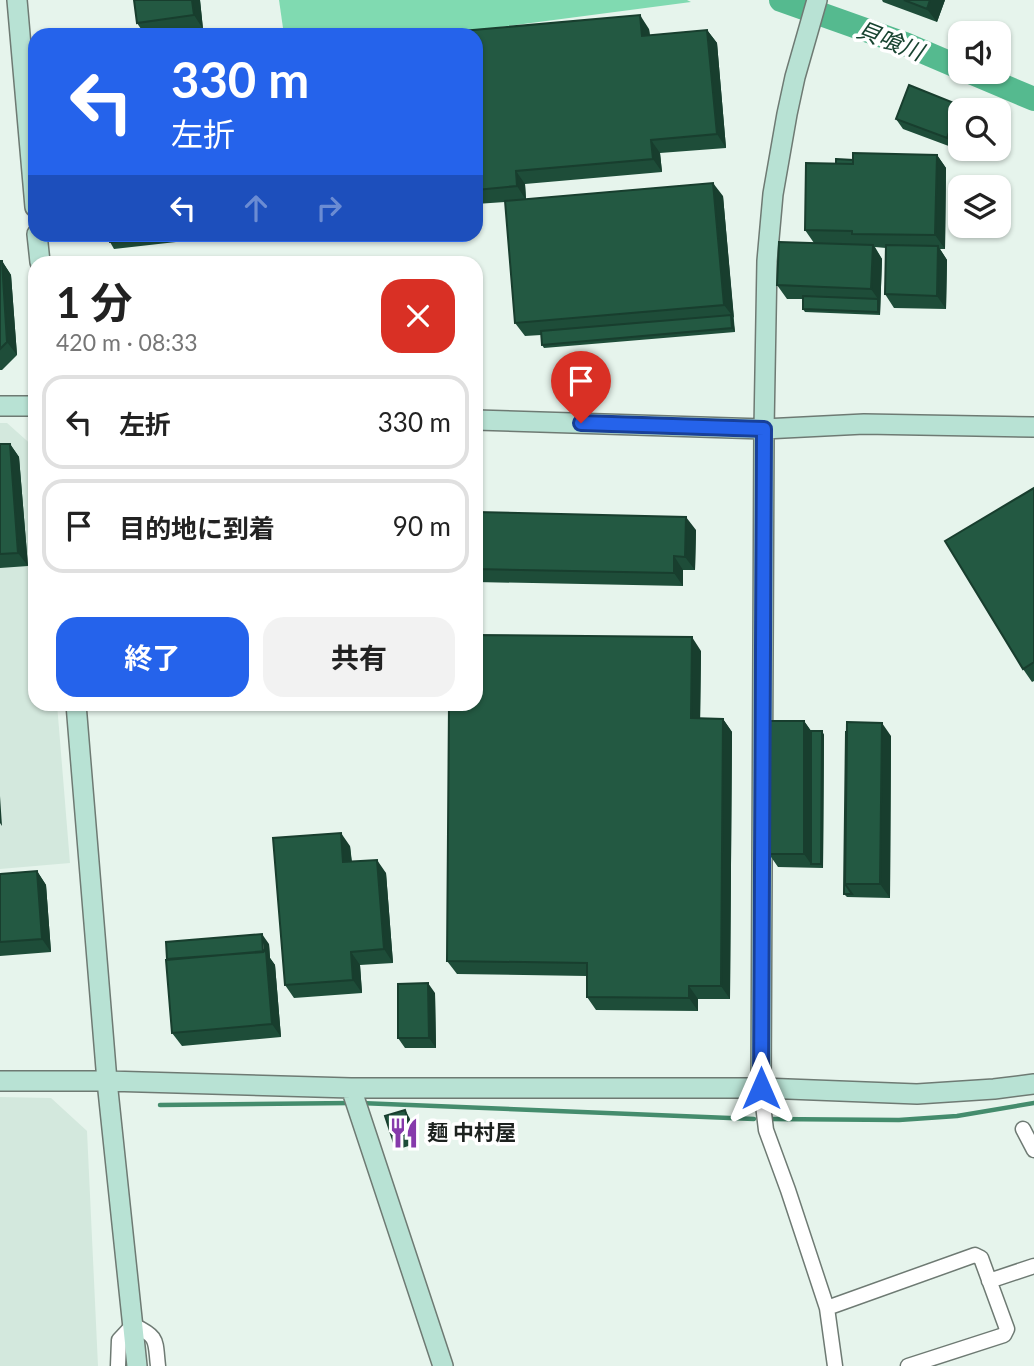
<!DOCTYPE html>
<html lang="ja">
<head>
<meta charset="utf-8">
<style>
	body { margin:0; font-family:Lato,"Noto Sans JP",sans-serif; background:#f2f2f2; color:#222; height:100vh; display:flex; flex-direction:column; font-size:26px; white-space:nowrap }
	* { box-sizing:border-box; margin:0 }
	p { font-size:23px; color:#767676 }
	.icon { flex:none; width:38px; height:38px; fill:none; stroke:currentColor; stroke-width:2; stroke-linecap:round; stroke-linejoin:round }
	.map { position:relative; flex:1; overflow:hidden }
	.side { position:absolute; left:28px; top:256px; width:455px; height:455px; display:flex; flex-direction:column; background:#fff; border-radius:21px; box-shadow:0 2px 5px #0004 }
	.side>* { flex:none }
	.banner { position:absolute; left:28px; top:28px; width:455px; height:214px; border-radius:21px; box-shadow:0 2px 5px #0004; background:#2563eb; color:#fff; overflow:hidden }
	.buttons { position:absolute; left:948px; top:21px; display:grid; gap:14px }
	.buttons a { display:grid; place-items:center; width:63px; height:63px; border-radius:14px; background:#fff; box-shadow:0 2px 5px #0004; font-size:35px }
	.pin { position:absolute; display:grid; place-items:center; width:60px; height:60px; color:#fff; margin:-72px -30px; border-radius:50% 50% 50% 0; rotate:-45deg; box-shadow:0 0 7px #0007 }
	.pin .icon { rotate:45deg }
	.me { position:absolute; width:77px; margin:-38px; rotate:0deg; stroke-linejoin:round; filter:drop-shadow(0 0 5px #0008) }
	.turn { display:flex; align-items:center; gap:24px; height:147px; padding:0 28px; font-size:32px }
	.turn .icon { width:91px; height:91px; stroke-width:2.5 }
	.turn b { display:block; font-size:49px; line-height:60px }
	.lanes { display:flex; align-items:center; height:66px; padding:0 28px; background:#0003; justify-content:center; gap:35px; direction:ltr }
	.lanes .off { opacity:.35 }
	.round { display:grid; place-items:center; flex:none; width:74px; height:74px; border-radius:21px; background:#f2f2f2 }
	.headline { display:flex; align-items:center; justify-content:space-between; height:119px; padding:0 28px }
	h1 { font-size:42px; font-weight:700; line-height:52px }
	.primary-button { display:flex; gap:14px; margin-top:auto; padding:14px 28px }
	.primary-button a { flex:1; height:80px; border-radius:21px; background:#2563eb; color:#fff; font-size:28px; font-weight:700; line-height:80px; text-align:center }
	.primary-button a+a { background:#f2f2f2; color:#222 }
	ul { padding:0; list-style:none }
	li { display:flex; align-items:center; gap:21px; height:94px; margin:0 14px 10px; padding:0 14px; border:4px solid #e0e0e0; border-radius:21px }
	li div { flex:1 }
	li b { display:block; font-size:26px }
	li em { font-style:normal }
	.map>svg:first-child { display:block }
	.built { fill:#d3e8dd }
	.green { fill:#80dab1 }
	.lines { fill:none; stroke-linecap:round; stroke-linejoin:round }
	.stream { stroke:#448c6d; stroke-width:4.5 }
	.river { stroke:#55ba8f; stroke-width:24 }
	.street-casing { stroke:#6e7a73; stroke-width:17 }
	.secondary-casing { stroke:#6e7a73; stroke-width:22 }
	.street { stroke:#fff; stroke-width:14 }
	.secondary { stroke:#b8e2d4; stroke-width:19 }
	.wall { fill:#1e4d39 }
	.shaded-wall { fill:#183e2e }
	.building { fill:#235942; stroke:#183e2e; stroke-width:2 }
	.route-casing { stroke:#184099; stroke-width:18 }
	.route { stroke:#2563eb; stroke-width:12 }
	.labels { text-anchor:middle; stroke-width:7; stroke-linejoin:round; paint-order:stroke }
	.poi-label { font-size:21px; font-weight:bold; fill:#1d221f; stroke:#fff; text-anchor:start }
	.water-label { font-size:23px; font-style:italic; fill:#184431; stroke:#fff }
</style>
</head>
<body>
<div class="map">
<svg width="1034" height="1366" viewBox="0 0 1034 1366">
	<rect width="100%" height="100%" fill="#e6f4ec"/>
	<!-- built -->
	<path class="built" d="M0,423H7L35,448V704H57L70,863L0,869Z
		M0,1097L51,1098L87,1131L98,1366H0Z"/>
	<!-- green -->
	<path class="green" d="M279,0H687L691,2L440,35H284Z"/>
	<g class="lines">
		<!-- stream -->
		<path class="stream" d="M360,1103L754,1119
			M160,1105L352,1103
			M769,1119L899,1120L957,1116L1034,1103"/>
		<!-- river -->
		<path class="river" d="M781,0L905,44L961,68
			M970,72L1034,99"/>
		<!-- street casing -->
		<g class="street-casing">
			<path id="street" d="M761,1088L766,1130L788,1190L827,1308L835,1366
				M1023,1129L1034,1150
				M989,1281L1034,1266
				M827,1308L975,1255L981,1258L1007,1329L1004,1335L908,1366
				M118,1366L119,1340L133,1325C159,1337 155,1340 158,1366"/>
		</g>
		<!-- secondary casing -->
		<g class="secondary-casing">
			<path id="secondary" d="M17,0L35,207
				M37,234L40,262
				M0,406H35
				M476,420L764,429L864,424L1034,427
				M76,704L107,1081L137,1366
				M0,1081H107L351,1088H761L917,1094L994,1089L1034,1084
				M351,1088L443,1366
				M761,1088L764,429L767,261L773,194L787,114L795,77L817,0"/>
		</g>
		<!-- street -->
		<use href="#street" class="street"/>
		<!-- secondary -->
		<use href="#secondary" class="secondary"/>
	</g>
	<!-- wall -->
	<path class="wall" d="M200,0L203,29L157,35H145L137,23Z
		M882,0H945L937,22L883,2Z
		M649,29L650,35L707,30L717,43L726,148L660,153L662,172L525,184L526,199L723,196L735,332L544,348L542,345L541,335L525,336L515,323L505,202L476,204V35Z
		M961,110V129L954,148L903,129L896,119Z
		M937,155L946,168L945,249H940L947,260L946,309L894,308L885,294L886,248L875,247L882,259L880,315L805,312L803,309V299H787L777,285L814,243L805,230L836,164L853,160Z
		M109,234H176V242L114,249L110,242Z
		M0,261H2L11,275L17,355L2,370H0Z
		M0,444H10L19,457L28,566L0,568Z
		M1034,488V681L1032,682L1023,669Z
		M476,512L696,530L695,570H683V586L476,582Z
		M701,651L700,718L723,719L732,732L730,999H698V1011L596,1010L587,997V976L457,974L447,961Z
		M146,704H244L151,710Z
		M804,721L811,731H822L824,735L823,868L778,867L769,854Z
		M846,732L891,736L890,898L847,897L844,894Z
		M350,846L352,862L386,873L393,963L360,965L362,993L294,998L285,985Z
		M37,871L46,885L51,952L0,956V874Z
		M269,944L270,958L275,965L281,1037L182,1046L172,1033Z
		M435,993L436,1048H405L398,1038Z
		M409,1117L418,1143L399,1149L394,1143Z"/>
	<!-- shaded-wall -->
	<path class="shaded-wall" d="M192,0H200L203,29L194,15Z
		M930,0H945L937,22L927,9Z
		M640,15L649,29L651,49L642,36Z
		M707,30L717,43L726,148L717,134Z
		M959,105L963,110H961V129L954,148L947,138Z
		M651,140L660,153L662,172L653,159Z
		M937,155L946,168L945,249L935,235Z
		M516,171L525,184L526,200L517,186Z
		M713,183L723,196L734,318L724,305Z
		M172,234H176V242Z
		M873,245L882,259L880,315L878,312V299L871,289Z
		M938,246L947,260L946,309L937,296Z
		M2,261L11,275L17,355L7,342Z
		M731,315L733,318L735,332L732,328Z
		M10,444L19,457L28,566L18,553Z
		M686,517L696,530L695,570L685,557Z
		M674,556L683,570V586L674,573Z
		M692,637L701,651L700,731L691,718Z
		M723,719L732,732L730,999L721,986Z
		M804,721L814,735L811,864L804,854Z
		M882,723L891,736L890,898L880,884Z
		M822,731L824,735L823,868L821,864Z
		M0,796L2,826L0,823Z
		M341,833L350,846L353,876L343,862Z
		M377,860L386,873L393,963L384,949Z
		M37,871L46,885L51,952L42,939Z
		M262,934L269,944L270,958L275,965L281,1037L272,1024Z
		M351,952L360,965L362,993L353,980Z
		M428,983L435,993L436,1048L429,1038Z
		M689,986L698,999V1011L689,998Z
		M405,1110L409,1117L418,1143L413,1136Z"/>
	<!-- building -->
	<path class="building" d="M134,0H192L194,15L137,23Z
		M904,0H930L927,9Z
		M640,15L642,36L707,30L717,134L651,140L653,159L516,171L517,186L476,190V35H452L451,32Z
		M909,85L959,105L947,138L896,119Z
		M853,153L937,155L935,235L852,234V231L805,230L806,163L853,164Z
		M836,159L853,160V164H836Z
		M713,183L724,305L515,323L505,201Z
		M109,234H172V235L110,242Z
		M779,242L873,245L871,289L777,285Z
		M886,245L938,246L937,296L885,294Z
		M0,261H2L7,342L0,349Z
		M803,296L878,299V312L803,309Z
		M731,315L732,328L542,345L541,331Z
		M0,444H10L18,553L0,554Z
		M1034,488V662L1023,669L945,541Z
		M476,512L686,517L685,557L674,556V573L476,569Z
		M476,635L692,637L691,718L723,719L721,986H689V998L587,997V963L447,961L449,704H476Z
		M770,721H804V854H769Z
		M847,722L882,723L880,884H845Z
		M811,731H822L821,864H811Z
		M846,732H847L845,884L852,894H844Z
		M341,833L343,862L377,860L384,949L351,952L353,980L285,985L273,838Z
		M37,871L42,939L0,942V874Z
		M262,934L263,952L167,959L166,942Z
		M266,951L272,1024L172,1033L166,960Z
		M428,983L429,1038H398V984Z
		M405,1110L413,1136L394,1143L385,1116Z"/>
	<g class="lines">
		<!-- route casing -->
		<g class="route-casing">
			<path id="route" d="M581,423L764,429L761,1088"/>
		</g>
		<!-- route -->
		<use href="#route" class="route"/>
	</g>
	<!-- icons -->
	<defs>
		<g id="restaurant-bare" transform="scale(2.415)"><path d="M-5-6h1v4h1v-4h1v4h1v-4h1v5L-1.5 .5V6h-2V.5L-5-1ZM5-6V6H3V1.5H1.5Q1.5-4 5-6Z" fill="#863aab" stroke="#fff" stroke-width="2.5" paint-order="stroke"/></g>
	</defs>
	<g fill-rule="evenodd">
		<use href="#restaurant-bare" x="404" y="1133"/>
	</g>
	<g class="labels">
		<!-- poi labels -->
		<g class="poi-label">
			<text x="427" y="1140">麺 中村屋</text>
		</g>
		<!-- water labels -->
		<g class="water-label">
			<text transform="translate(890 41) rotate(21)" y="8">貝喰川</text>
		</g>
	</g>
</svg>
<div class="buttons">
<a><svg class="icon" aria-label="sound" viewBox="0 0 24 24"><path d="M4 9h4l5-4v14l-5-4H4zM17 9q2 3 0 6"/></svg></a>
<a><svg class="icon" aria-label="search" viewBox="0 0 24 24"><circle cx="10" cy="10" r="6"/><path d="M15 15l6 6"/></svg></a>
<a><svg class="icon" aria-label="layers" viewBox="0 0 24 24"><path d="M12 4l9 5-9 5-9-5zM3 14l9 5 9-5"/></svg></a>
</div>
<div class="pin" style="left:581px;top:423px;background:#d93025"><svg class="icon" aria-label="arrive" viewBox="0 0 24 24"><path d="M6 21V4h12l-3 4 3 4H6"/></svg></div>
<svg class="me" style="left:761px;top:1088px" viewBox="-20 -20 40 40"><path d="M0-17L14 15 0 8-14 15z" fill="#2563eb" stroke="#fff" stroke-width="4"/></svg>
<div class="banner">
<div class="turn"><svg class="icon" aria-label="left" viewBox="0 0 24 24"><path d="M17 20v-9H6M10 6l-5 5 5 5"/></svg><div><b>330 m</b>左折</div></div>
<div class="lanes"><svg class="icon" aria-label="left" viewBox="0 0 24 24"><path d="M17 20v-9H6M10 6l-5 5 5 5"/></svg><svg class="icon off" aria-label="ahead" viewBox="0 0 24 24"><path d="M12 20V5M6 11l6-6 6 6"/></svg><svg class="icon off" aria-label="right" viewBox="0 0 24 24"><path d="M7 20v-9h11M14 6l5 5-5 5"/></svg></div>
</div>
<section class="side">
<div class="headline"><div><h1>1 分</h1><p>420 m · 08:33</p></div><a class="round" style="background:#d93025;color:#fff"><svg class="icon" aria-label="close" viewBox="0 0 24 24"><path d="M6 6l12 12M18 6L6 18"/></svg></a></div>
<ul>
<li><svg class="icon" aria-label="left" viewBox="0 0 24 24"><path d="M17 20v-9H6M10 6l-5 5 5 5"/></svg><div><b>左折</b></div><em>330 m</em></li>
<li><svg class="icon" aria-label="arrive" viewBox="0 0 24 24"><path d="M6 21V4h12l-3 4 3 4H6"/></svg><div><b>目的地に到着</b></div><em>90 m</em></li>
</ul>
<div class="primary-button"><a>終了</a><a>共有</a></div>
</section>
</div>
</body>
</html>
